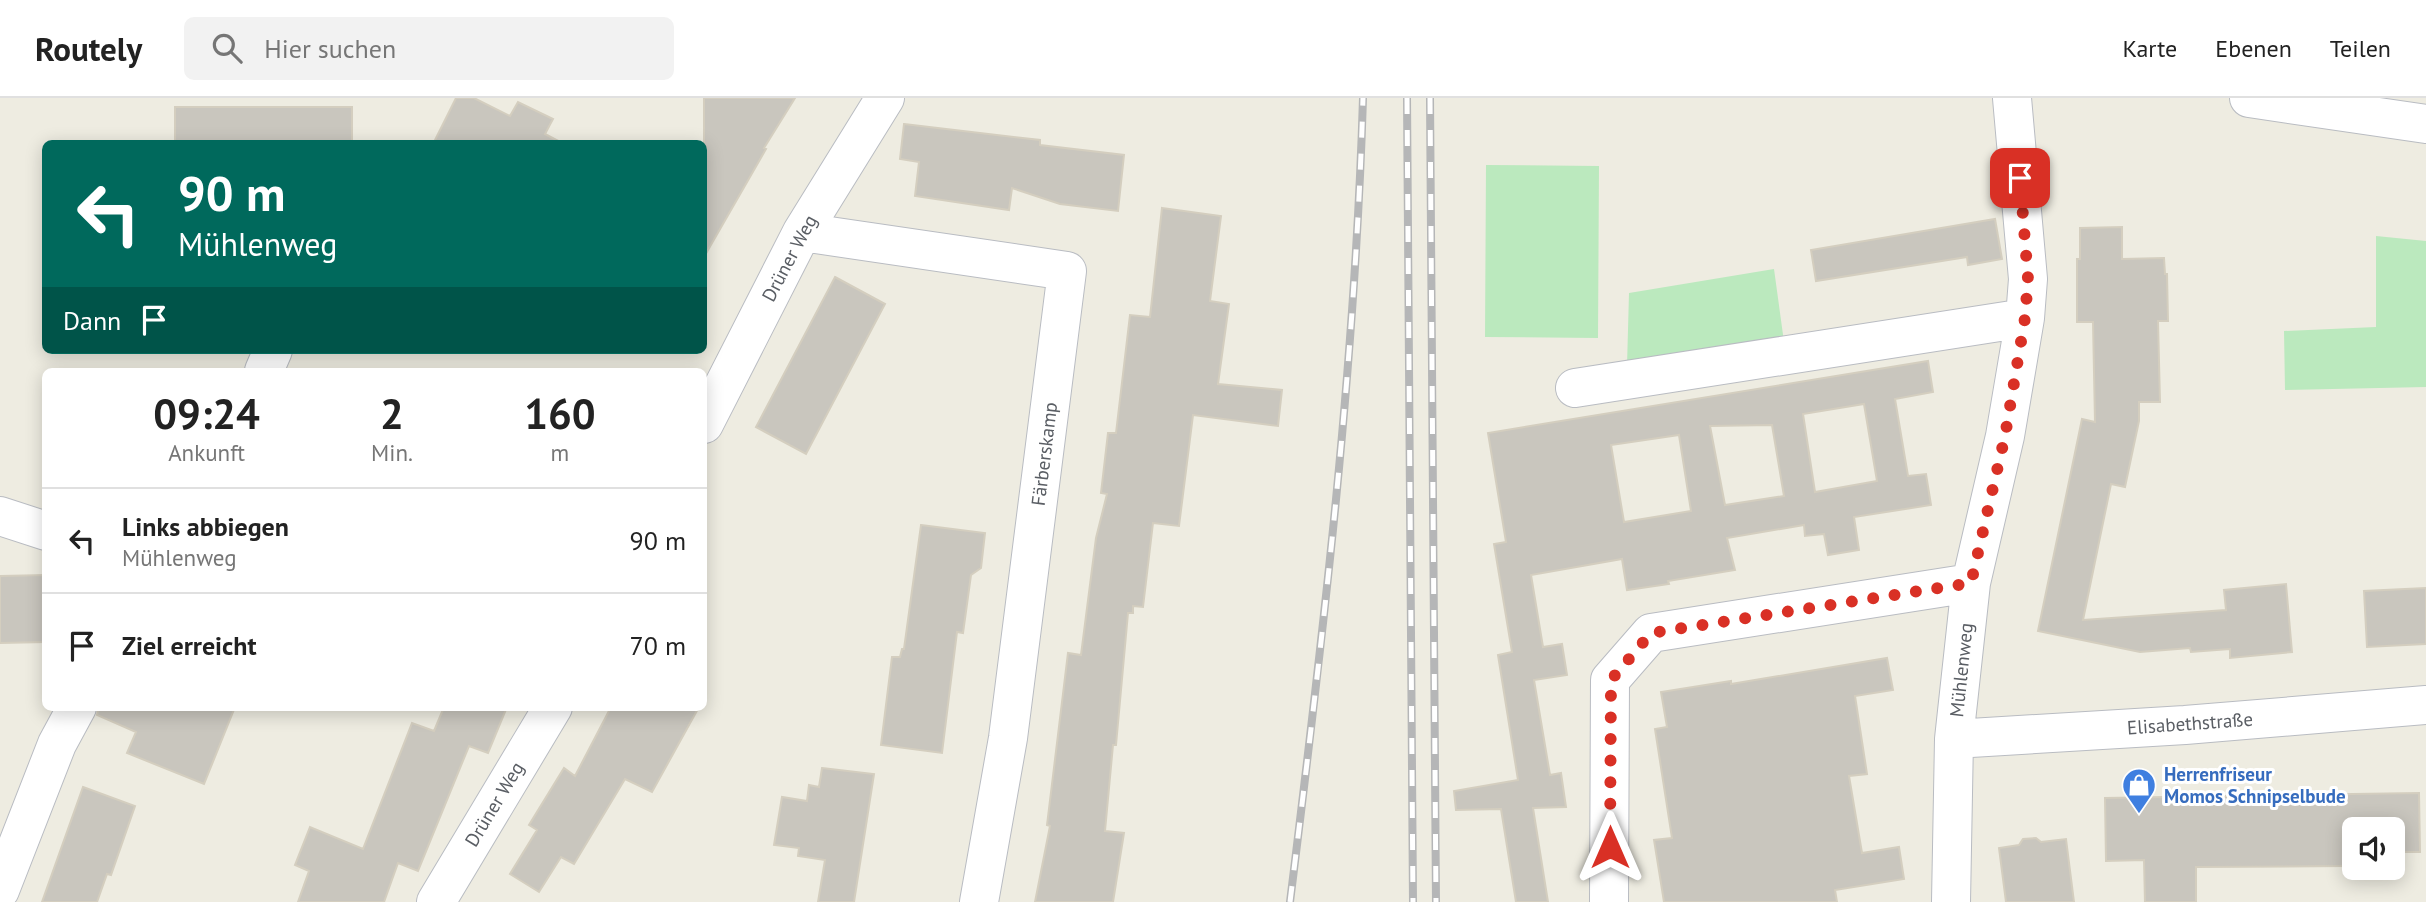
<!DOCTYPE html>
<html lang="de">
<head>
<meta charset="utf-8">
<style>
	body { margin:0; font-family:"PT Sans",sans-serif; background:#f2f2f2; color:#222; height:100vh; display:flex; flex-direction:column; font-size:26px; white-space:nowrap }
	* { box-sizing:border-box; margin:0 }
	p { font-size:23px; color:#767676 }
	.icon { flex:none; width:38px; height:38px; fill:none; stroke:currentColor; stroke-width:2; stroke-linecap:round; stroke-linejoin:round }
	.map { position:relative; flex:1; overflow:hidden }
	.drawer { position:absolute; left:42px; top:270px; width:665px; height:343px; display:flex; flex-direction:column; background:#fff; border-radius:10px; box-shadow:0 4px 18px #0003 }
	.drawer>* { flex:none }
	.top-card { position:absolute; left:42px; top:42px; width:665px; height:214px; border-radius:10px; box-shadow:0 4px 18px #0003; background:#00695c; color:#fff; overflow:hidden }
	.controls { position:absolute; left:2342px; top:719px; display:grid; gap:14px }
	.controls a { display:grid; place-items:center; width:63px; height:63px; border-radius:10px; background:#fff; box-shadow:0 4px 18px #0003; font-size:35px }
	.pin { position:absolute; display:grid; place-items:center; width:60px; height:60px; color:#fff; margin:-30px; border-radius:14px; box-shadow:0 4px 10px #0006 }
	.me { position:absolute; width:77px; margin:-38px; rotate:0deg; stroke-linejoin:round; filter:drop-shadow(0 0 5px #0008) }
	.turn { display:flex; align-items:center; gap:24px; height:147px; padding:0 21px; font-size:32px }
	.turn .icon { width:91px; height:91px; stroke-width:2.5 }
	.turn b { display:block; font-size:49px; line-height:60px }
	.then { display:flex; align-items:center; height:66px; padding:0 21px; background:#0003; gap:14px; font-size:26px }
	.eta { display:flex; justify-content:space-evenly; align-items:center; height:119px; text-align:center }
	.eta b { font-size:42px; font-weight:700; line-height:49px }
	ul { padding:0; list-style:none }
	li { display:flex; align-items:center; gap:21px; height:105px; padding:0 21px; border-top:2px solid #e0e0e0 }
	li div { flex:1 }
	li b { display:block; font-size:26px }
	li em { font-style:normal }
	header { display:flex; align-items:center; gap:42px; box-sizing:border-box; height:98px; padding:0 35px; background:#fff; border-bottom:2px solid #e0e0e0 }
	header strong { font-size:33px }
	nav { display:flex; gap:38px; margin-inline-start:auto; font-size:24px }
	.search { width:490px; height:63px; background:#f2f2f2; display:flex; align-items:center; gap:18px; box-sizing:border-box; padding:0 24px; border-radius:10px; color:#767676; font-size:26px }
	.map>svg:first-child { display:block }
	.green { fill:#bbe9be }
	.building { fill:#c9c6be; stroke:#d4cebf; stroke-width:2; fill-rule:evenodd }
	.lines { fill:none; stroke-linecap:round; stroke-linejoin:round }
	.minor-casing { stroke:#b9bcc2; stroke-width:40 }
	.minor { stroke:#fff; stroke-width:38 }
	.rail-casing { stroke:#b5b6b7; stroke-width:8 }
	.rail { stroke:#fff; stroke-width:5; stroke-dasharray:16; stroke-linecap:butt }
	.route { stroke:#d93025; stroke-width:12; stroke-dasharray:0 21.6 }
	.labels { text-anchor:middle; stroke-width:6; stroke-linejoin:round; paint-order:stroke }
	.street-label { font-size:19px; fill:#5a5e64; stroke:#fff }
	.shop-label { font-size:19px; font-weight:bold; fill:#366cbe; stroke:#fff; text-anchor:start }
</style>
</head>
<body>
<header>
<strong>Routely</strong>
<div class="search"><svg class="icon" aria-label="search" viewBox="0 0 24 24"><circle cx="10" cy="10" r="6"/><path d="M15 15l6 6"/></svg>Hier suchen</div>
<nav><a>Karte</a><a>Ebenen</a><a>Teilen</a></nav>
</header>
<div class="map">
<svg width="2426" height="804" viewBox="0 0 2426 804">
	<rect width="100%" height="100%" fill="#eeece1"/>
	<!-- green -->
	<path class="green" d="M1486,67L1599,68L1598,240L1485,239Z
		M2376,138L2426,143V289L2285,292L2284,233L2376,229Z
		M1774,171L1784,244L1627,268L1629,195Z"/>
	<!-- building -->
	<path class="building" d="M456,0H474L510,18L518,4L553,21L545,36L564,46H433Z
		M704,0H795L764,50L766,51L704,159Z
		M175,9H352V46H175Z
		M904,26L1040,42V47L1124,57L1118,113L1060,106L1012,90L1009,112L915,98L919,64L900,61Z
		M1162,110L1221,118L1210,203L1229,206L1218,286L1282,292L1278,328L1193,317L1179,428L1153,425L1143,509L1133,508V515H1128L1116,647H1113L1105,733L1124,735L1113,804H1035L1050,728L1047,727L1068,555L1081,557L1096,440L1107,396L1101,395L1108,335H1116L1130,217L1150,219Z
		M1995,121L2002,161L1968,167L1967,159L1816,183L1811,152Z
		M2122,129V161L2164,160L2165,176H2167L2168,223H2158L2160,304H2139V323L2125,389L2111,386L2083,522L2226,512L2224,492L2286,486L2292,554L2230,560V551L2191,554L2190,550L2140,554L2038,533L2082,321L2095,324L2093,224H2077V161H2080V130Z
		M835,179L885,206L806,356L756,329Z
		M1928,263L1933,294L1895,301L1908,378L1926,376L1931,407L1854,419L1859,452L1828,457L1824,436L1805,438L1804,427L1727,440L1735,472L1668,483L1669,486L1627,492L1622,461L1531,477L1543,549L1562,546L1567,577L1534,582L1550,677L1561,675L1566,709L1533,710L1548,804H1516L1501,711L1456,712L1454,693L1518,682L1498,557L1512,554L1494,446L1506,444L1488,335ZM1864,306L1877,383L1815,394L1803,316ZM1772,327L1784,398L1725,407L1710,328ZM1679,337L1691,413L1624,424L1611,347Z
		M921,427L985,435L981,470L971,477L963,535L957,534L942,655L881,647L892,559H900L902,551H904Z
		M46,477V544L0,545V478Z
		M2426,490V546L2367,549L2364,493Z
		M1887,560L1893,592L1855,598L1867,676L1849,678L1862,755L1899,749L1904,781L1835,792L1837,804H1664L1654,742L1672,740L1655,631L1667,629L1661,594L1731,583V586Z
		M99,609H235L204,686L127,655L136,634L97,617Z
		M444,609H507L488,655L469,648L418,773L398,765L384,804H298L309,773L295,767L310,729L363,751L412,625L434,633Z
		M611,609H699L652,694L625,681L574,766L561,759L539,794L510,776L537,732L529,727L564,670L575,678Z
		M822,670L874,676L854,804H818L825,762L798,758L799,750L774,747L782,699L807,703L809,687L819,689Z
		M83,689L135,708L111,777L107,776L97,804H42Z
		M2419,695L2420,754H2392V732H2354V755H2345L2346,768L2196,769V804H2145L2144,762L2106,763L2105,700Z
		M2036,740L2041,744L2066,741L2074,804H2006L1999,750L2019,747L2023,741Z"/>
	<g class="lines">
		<!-- minor casing -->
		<g class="minor-casing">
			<path id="minor" d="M2249,0L2426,26
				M802,134L1067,173L1008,640L979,804
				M264,273L273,252
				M1575,290L2025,220
				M704,326L802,134L885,0
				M0,418L46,433
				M1954,641L2185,627L2426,607
				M0,792L57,646L77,609
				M436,804L553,609
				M1609,804L1610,582L1651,535L1971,485
				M1951,804L1954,641L1971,485L2005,338L2025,220L2028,181L2012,0"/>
		</g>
		<!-- minor -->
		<use href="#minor" class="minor"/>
		<!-- rail casing -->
		<g class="rail-casing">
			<path id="rail" d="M1407,0L1413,804
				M1430,0L1436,804
				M1290,804C1323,537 1355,269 1363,0"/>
		</g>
		<!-- rail -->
		<use href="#rail" class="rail"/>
	</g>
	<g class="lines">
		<!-- route -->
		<path class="route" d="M1610,749L1611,582L1651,535L1971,485L2005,338L2025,220L2028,181L2020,80"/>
	</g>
	<!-- icons -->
	<defs>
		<g id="shop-pin" transform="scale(1.75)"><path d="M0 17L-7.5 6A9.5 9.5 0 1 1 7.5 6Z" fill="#3f7fe0" stroke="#fff"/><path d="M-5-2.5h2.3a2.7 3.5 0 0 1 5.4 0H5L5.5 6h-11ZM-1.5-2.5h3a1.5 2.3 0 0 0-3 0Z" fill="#fff"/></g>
	</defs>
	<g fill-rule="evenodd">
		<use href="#shop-pin" x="2139" y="687"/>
	</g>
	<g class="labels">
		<!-- street labels -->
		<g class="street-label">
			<text transform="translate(789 160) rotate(-62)" y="7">Drüner Weg</text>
			<text transform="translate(1044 356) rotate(-83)" y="7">Färberskamp</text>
			<text transform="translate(1961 572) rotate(-84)" y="7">Mühlenweg</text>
			<text transform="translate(2190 625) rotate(-4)" y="7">Elisabethstraße</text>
			<text transform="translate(494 706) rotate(-59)" y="7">Drüner Weg</text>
		</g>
		<!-- shop labels -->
		<g class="shop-label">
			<text x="2164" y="683">Herrenfriseur<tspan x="2164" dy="22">Momos Schnipselbude</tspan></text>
		</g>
	</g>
</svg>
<div class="controls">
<a><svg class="icon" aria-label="sound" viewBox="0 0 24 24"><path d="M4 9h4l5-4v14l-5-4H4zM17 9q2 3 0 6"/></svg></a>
</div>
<div class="pin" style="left:2020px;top:80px;background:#d93025"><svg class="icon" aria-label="arrive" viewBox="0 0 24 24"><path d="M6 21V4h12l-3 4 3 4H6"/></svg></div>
<svg class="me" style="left:1610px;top:749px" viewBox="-20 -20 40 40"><path d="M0-17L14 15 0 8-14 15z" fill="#d93025" stroke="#fff" stroke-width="4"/></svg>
<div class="top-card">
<div class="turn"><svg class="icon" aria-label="left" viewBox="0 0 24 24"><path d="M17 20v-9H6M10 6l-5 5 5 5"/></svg><div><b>90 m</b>Mühlenweg</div></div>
<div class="then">Dann<svg class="icon" aria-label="arrive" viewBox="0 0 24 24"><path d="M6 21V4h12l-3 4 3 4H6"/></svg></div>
</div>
<section class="drawer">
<div class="eta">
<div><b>09:24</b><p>Ankunft</p></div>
<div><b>2</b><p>Min.</p></div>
<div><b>160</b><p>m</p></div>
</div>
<ul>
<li><svg class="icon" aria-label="left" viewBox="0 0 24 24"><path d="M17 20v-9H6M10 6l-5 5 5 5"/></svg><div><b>Links abbiegen</b><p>Mühlenweg</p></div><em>90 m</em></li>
<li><svg class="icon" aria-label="arrive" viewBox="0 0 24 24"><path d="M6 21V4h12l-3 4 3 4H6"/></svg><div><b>Ziel erreicht</b></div><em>70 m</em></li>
</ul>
</section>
</div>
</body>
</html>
